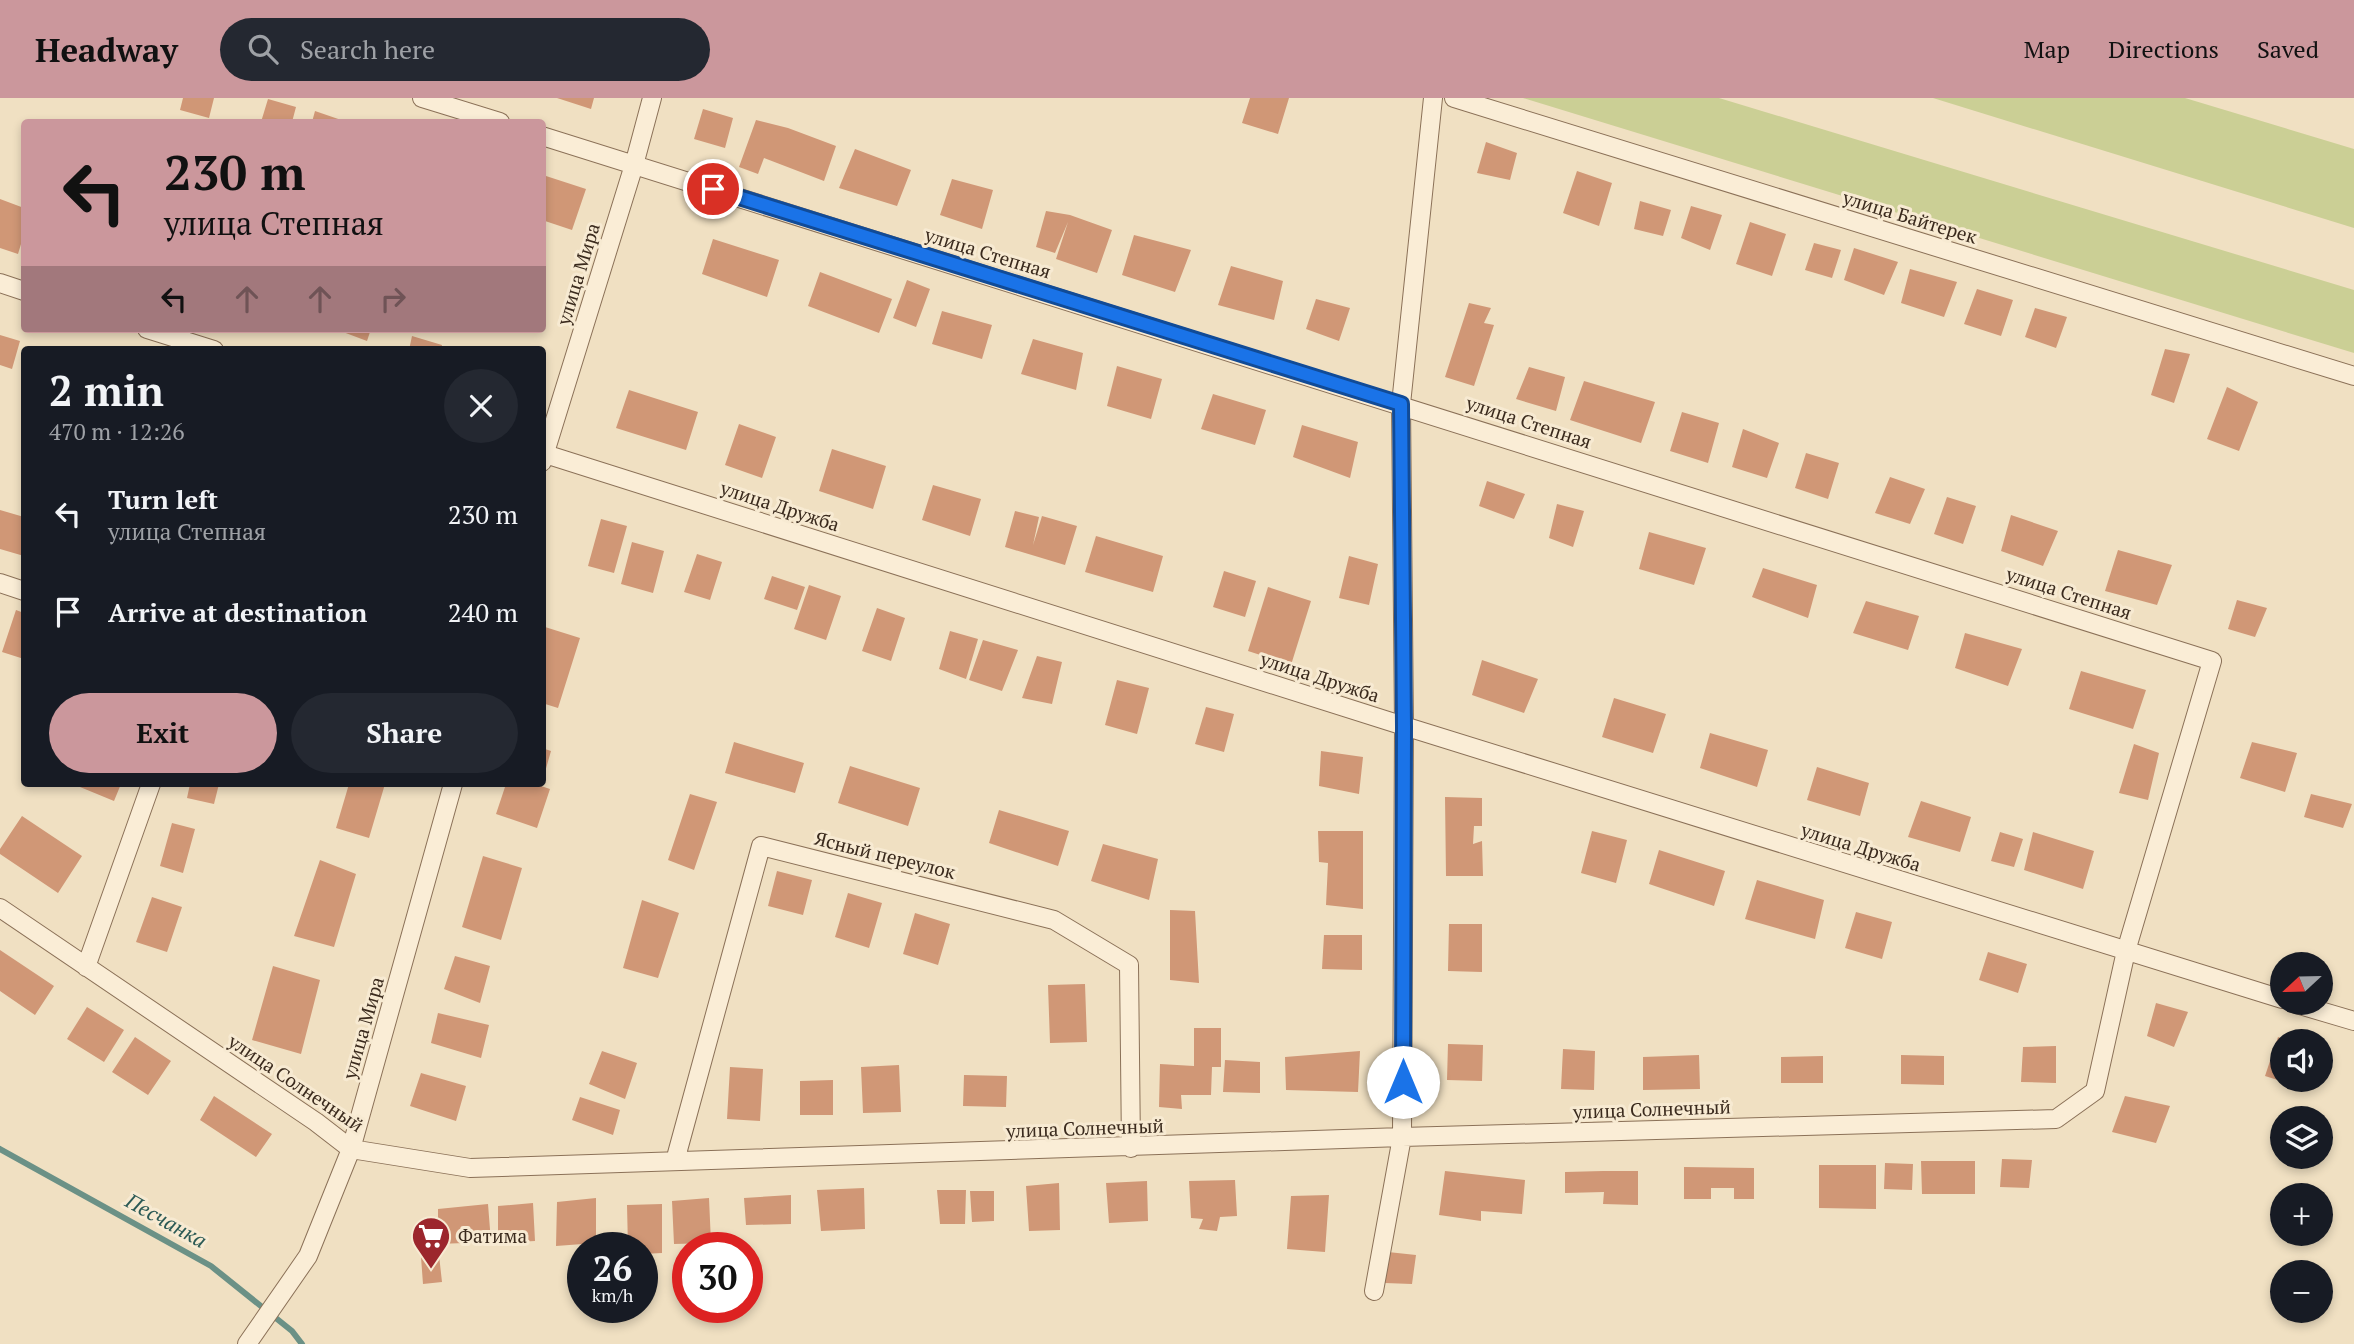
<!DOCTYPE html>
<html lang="en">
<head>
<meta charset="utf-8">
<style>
	body { margin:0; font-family:"PT Serif",serif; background:#242831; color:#f1f3f6; height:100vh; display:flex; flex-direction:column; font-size:26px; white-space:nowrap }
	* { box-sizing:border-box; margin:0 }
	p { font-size:23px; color:#9ea1a6 }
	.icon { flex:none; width:38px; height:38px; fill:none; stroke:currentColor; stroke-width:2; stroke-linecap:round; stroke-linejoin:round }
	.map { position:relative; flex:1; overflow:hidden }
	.drawer { position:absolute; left:21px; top:248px; width:525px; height:441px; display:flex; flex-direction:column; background:#171b24; border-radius:7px; box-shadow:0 4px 10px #0003 }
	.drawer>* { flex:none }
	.banner { position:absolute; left:21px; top:21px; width:525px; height:214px; border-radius:7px; box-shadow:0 4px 10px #0003; background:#cb979c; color:#111; overflow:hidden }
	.needle { width:46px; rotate:248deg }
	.fabs { position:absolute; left:2270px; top:854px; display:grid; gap:14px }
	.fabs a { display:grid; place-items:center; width:63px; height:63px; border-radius:50%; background:#171b24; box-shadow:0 4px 10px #0003; font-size:35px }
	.speed { position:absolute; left:567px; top:1134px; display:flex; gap:14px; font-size:35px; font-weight:700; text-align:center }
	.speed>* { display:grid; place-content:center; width:91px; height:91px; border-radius:50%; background:#171b24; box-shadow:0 4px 10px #0003; line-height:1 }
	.speed small { font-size:18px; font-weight:400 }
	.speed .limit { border:10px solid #d22; background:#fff; color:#111 }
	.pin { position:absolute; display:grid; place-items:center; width:60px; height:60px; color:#fff; margin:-30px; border:4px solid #fff; border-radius:50%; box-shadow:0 2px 7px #0007 }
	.me { position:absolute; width:77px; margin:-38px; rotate:0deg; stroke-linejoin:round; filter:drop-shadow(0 0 5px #0008) }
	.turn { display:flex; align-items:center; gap:24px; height:147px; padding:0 28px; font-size:32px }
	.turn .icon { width:91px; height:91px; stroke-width:2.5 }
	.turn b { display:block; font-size:49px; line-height:60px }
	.lanes { display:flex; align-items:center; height:66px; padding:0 28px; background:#0003; justify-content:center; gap:35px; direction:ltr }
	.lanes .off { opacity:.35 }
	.round { display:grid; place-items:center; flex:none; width:74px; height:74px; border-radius:37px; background:#242831 }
	.overview { display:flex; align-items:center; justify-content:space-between; height:119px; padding:0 28px }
	h1 { font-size:42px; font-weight:800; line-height:52px }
	.action { display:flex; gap:14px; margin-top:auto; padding:14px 28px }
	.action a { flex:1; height:80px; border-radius:42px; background:#cb979c; color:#111; font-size:28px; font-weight:800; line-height:80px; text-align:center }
	.action a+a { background:#242831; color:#f1f3f6 }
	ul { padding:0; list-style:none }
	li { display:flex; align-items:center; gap:21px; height:98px; padding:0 28px }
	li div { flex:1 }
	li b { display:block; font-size:26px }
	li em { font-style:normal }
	header { display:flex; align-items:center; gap:42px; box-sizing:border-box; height:98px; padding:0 35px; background:#cb979c; color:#111 }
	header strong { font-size:33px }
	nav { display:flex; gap:38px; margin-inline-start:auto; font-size:24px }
	.search { width:490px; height:63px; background:#242831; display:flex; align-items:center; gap:18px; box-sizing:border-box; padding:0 24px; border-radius:38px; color:#9ea1a6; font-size:26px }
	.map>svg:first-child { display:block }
	.green { fill:#cbcf95 }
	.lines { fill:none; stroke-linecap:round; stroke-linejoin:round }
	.stream { stroke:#6b9186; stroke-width:6 }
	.building { fill:#d09776 }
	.minor-casing { stroke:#8b7158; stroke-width:20 }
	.minor { stroke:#faedd6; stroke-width:18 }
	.route-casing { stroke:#114b97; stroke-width:18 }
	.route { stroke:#1a73e8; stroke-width:12 }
	.labels { text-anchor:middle; stroke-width:6; stroke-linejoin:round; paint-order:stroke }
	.street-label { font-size:19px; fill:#3a2a1d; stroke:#f7ead2 }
	.poi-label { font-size:19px; fill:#3a2a1d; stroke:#f7ead2; text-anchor:start }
	.water-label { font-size:21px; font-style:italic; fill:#2c5a55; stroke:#f7ead2 }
</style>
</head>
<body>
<header>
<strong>Headway</strong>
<div class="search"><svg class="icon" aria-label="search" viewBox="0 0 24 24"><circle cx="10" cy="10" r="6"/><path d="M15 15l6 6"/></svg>Search here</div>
<nav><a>Map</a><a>Directions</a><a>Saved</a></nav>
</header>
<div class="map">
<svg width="2354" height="1246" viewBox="0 0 2354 1246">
	<rect width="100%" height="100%" fill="#f0e0c2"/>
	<!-- green -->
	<path class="green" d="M1523,0H1719L2354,192V255Z
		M1933,0H2185L2354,51V130Z"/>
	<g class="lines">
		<!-- stream -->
		<path class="stream" d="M0,1051L211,1168L292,1233L302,1246"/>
	</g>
	<!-- building -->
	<path class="building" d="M183,0H214L209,20L180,12Z
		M557,0H594L591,11Z
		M1250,0H1289L1278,36L1242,25Z
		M268,1L296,9L292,24H261Z
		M703,11L733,20L725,50L694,41Z
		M315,13L347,24H312Z
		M756,22L788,30L836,48L824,83L764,60L758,76L739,69Z
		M1486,44L1517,55L1510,82L1477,75Z
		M855,51L911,72L897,108L839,90Z
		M1577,73L1612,85L1599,128L1563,115Z
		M546,78L586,91L572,132L542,122V90Z
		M952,81L993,92L982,131L940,117Z
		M0,101L24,110V136L18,156L0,150Z
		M1640,103L1671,112L1663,138L1634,131Z
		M1691,108L1722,117L1710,152L1681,140Z
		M1046,113L1070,117L1112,132L1097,175L1056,161L1068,124L1055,155L1036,149Z
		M1750,124L1786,136L1772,178L1736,166Z
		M1134,137L1191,152L1175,194L1122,177Z
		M713,141L779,162L767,199L702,176Z
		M1814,145L1841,152L1832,180L1805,172Z
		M1854,150L1898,164L1884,197L1844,182Z
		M1231,168L1283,183L1274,222L1218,207Z
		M1910,171L1957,184L1944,219L1901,205Z
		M820,174L892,201L879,235L808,208Z
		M907,182L930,191L916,229L893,220Z
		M1977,191L2013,202L2001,238L1964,226Z
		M1316,201L1350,210L1339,243L1306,231Z
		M1469,205L1491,210L1484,225L1494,227L1474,288L1445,279Z
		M2035,210L2067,219L2056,250L2025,239Z
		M942,213L992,227L982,261L932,246Z
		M335,231H371L367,243Z
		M0,237L20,243L12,271L0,267Z
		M412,238L442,247L441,252H409Z
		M1033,241L1083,255L1076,292L1021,276Z
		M2165,251L2190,256L2174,305L2151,297Z
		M1117,268L1162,281L1151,321L1107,308Z
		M1529,269L1565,279L1556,313L1516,301Z
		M1584,283L1655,304L1641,345L1570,322Z
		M2227,289L2258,304L2239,353L2207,341Z
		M629,292L698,314L686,352L616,330Z
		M1213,296L1266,312L1255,347L1201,331Z
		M1682,314L1719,325L1708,365L1670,353Z
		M739,326L776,339L762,380L725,367Z
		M1302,327L1358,344L1350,380L1293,359Z
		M1743,331L1779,345L1767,380L1732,369Z
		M832,351L886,368L873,411L819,393Z
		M1806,355L1839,365L1828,401L1795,390Z
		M1890,379L1925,391L1910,426L1875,415Z
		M1487,383L1525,396L1514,421L1479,408Z
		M933,387L981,401L970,438L922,422Z
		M1947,399L1976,408L1963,446L1934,436Z
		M1557,406L1584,413L1573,449L1549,440Z
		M0,412L24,419V458L0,451Z
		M1015,413L1039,419L1033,447L1042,418L1077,428L1065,467L1005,449Z
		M2011,417L2058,433L2043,468L2001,453Z
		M601,421L627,428L614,475L588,468Z
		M1649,434L1706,450L1694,487L1639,471Z
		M1096,438L1163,458L1153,494L1085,474Z
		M632,444L664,453L653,495L621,486Z
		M2118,452L2172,467L2157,507L2105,493Z
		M697,456L722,464L710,502L684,494Z
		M1349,458L1378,466L1369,507L1339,500Z
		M1763,470L1817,487L1808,520L1752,499Z
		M1224,473L1256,483L1245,519L1213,509Z
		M772,478L805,489L797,512L764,501Z
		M809,487L841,498L826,542L794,531Z
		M1268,489L1311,503L1291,567L1248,553Z
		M2237,502L2267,510L2255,539L2228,531Z
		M1866,503L1919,518L1908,552L1853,535Z
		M877,510L905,520L891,563L862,553Z
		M16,512L24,515V561L2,554Z
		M545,529L580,540L558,610L542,605V536Z
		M950,533L978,541L966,581L939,571Z
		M1965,535L2022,551L2008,588L1955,570Z
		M983,542L1018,552L1002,593L969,582Z
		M1037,558L1062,564L1052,606L1022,600Z
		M1482,562L1538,581L1524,615L1472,597Z
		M2081,573L2146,592L2133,631L2069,611Z
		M1117,582L1149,590L1137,636L1105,627Z
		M1614,600L1666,616L1653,655L1602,639Z
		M1206,609L1234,616L1224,654L1195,646Z
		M1710,635L1768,652L1757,689L1700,670Z
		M734,644L804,665L795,695L725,675Z
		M2252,644L2297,655L2285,694L2240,680Z
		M2134,646L2159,655L2148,702L2119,695Z
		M542,650L551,653L543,681H542Z
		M1321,653L1363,659L1359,696L1319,688Z
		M850,668L920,690L908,728L838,705Z
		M1817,669L1869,685L1860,718L1807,702Z
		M81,686H121L114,703L80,689Z
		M190,686H219L214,706L187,700Z
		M349,686H385L369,740L336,730Z
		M506,686H535L550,691L537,730L496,716Z
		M690,696L717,704L694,772L668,762Z
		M2311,696L2352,706L2343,730L2304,719Z
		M1445,699L1482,700V728H1474L1473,746L1482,743L1483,778H1446Z
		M1921,703L1971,719L1960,754L1908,739Z
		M999,712L1069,733L1058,768L989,745Z
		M22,718L82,758L58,795L0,756V751Z
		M172,725L195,731L183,775L160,768Z
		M1318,733H1363V811L1326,807L1328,765L1319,764Z
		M1592,733L1627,742L1616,785L1581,775Z
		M2000,734L2023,741L2014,769L1991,763Z
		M2033,734L2094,753L2083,791L2024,772Z
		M1103,746L1158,761L1149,802L1091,783Z
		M1659,752L1725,773L1714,808L1649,786Z
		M483,758L522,770L501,842L462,829Z
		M320,762L356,776L334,849L294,838Z
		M777,773L812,782L803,817L768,808Z
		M1757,782L1824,802L1815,841L1745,821Z
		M848,795L882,805L869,850L835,839Z
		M152,799L182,809L167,854L136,844Z
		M642,802L679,815L658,880L623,870Z
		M1170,812L1195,813L1199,885L1170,882Z
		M1856,814L1892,824L1882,861L1845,850Z
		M915,815L950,826L938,867L903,856Z
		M1449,826H1482V874L1448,873Z
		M1324,837H1362V872L1322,871Z
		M0,852L54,888L35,917L0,893Z
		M1988,854L2027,866L2018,895L1979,882Z
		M455,858L490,868L480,905L444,891Z
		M273,868L320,882L301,956L252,942Z
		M1085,886L1087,944L1050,945L1048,887Z
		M2156,905L2188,914L2174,949L2147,938Z
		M87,909L124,932L104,964L67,941Z
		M438,915L489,927L481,960L431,945Z
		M1194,930H1221V969H1212L1211,997H1181L1182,1011L1159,1009L1160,966L1194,968Z
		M135,939L171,963L148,997L112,974Z
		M2278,939L2288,943H2282V982H2312L2310,992L2265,978Z
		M1448,946L1483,947L1482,983L1447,982Z
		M2056,948V985L2021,984L2023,949Z
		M1563,951L1595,953L1594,992L1561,991Z
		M602,953L637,965L625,1001L589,986Z
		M1360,953L1358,994L1286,992L1285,959Z
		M1699,957L1700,991L1643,992V959Z
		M1901,957L1944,958V987L1901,986Z
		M1823,958V985H1781V959Z
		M1225,962L1260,964V995L1223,994Z
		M899,967L901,1014L863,1015L861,969Z
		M730,969L763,971L760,1023L727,1021Z
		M421,975L466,988L456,1023L410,1008Z
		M964,977L1007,978L1006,1009L963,1008Z
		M833,982V1017H800V983Z
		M214,998L272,1036L256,1059L200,1022Z
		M2125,998L2170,1008L2156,1045L2112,1034Z
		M580,999L620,1012L613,1037L572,1022Z
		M2002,1061L2032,1062L2029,1090L2000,1089Z
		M1921,1063H1975V1096H1922Z
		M1885,1065L1913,1066L1912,1092L1884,1091Z
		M1819,1067H1876V1111L1819,1110Z
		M1684,1069L1754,1070V1101H1734V1090H1711V1101H1684Z
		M1445,1073L1525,1082L1522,1116L1481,1113V1123L1439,1117Z
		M1603,1073H1638V1107L1603,1106L1604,1094L1565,1095V1074Z
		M1235,1082L1237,1118L1220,1119L1217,1133L1199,1131L1203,1121L1191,1120L1189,1083Z
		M1147,1083L1148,1123L1109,1125L1106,1085Z
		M1059,1085L1060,1132L1029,1133L1026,1088Z
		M864,1090L865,1131L821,1133L817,1092Z
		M937,1092H966L965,1126H940Z
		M970,1093H994V1123L972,1124Z
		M791,1097V1126L746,1127L744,1100Z
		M1329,1097L1325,1154L1287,1151L1291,1098Z
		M596,1100V1145L556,1148L557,1104Z
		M709,1100L711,1145L674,1146L672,1103Z
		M533,1105L535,1143L498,1145V1108Z
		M488,1106L491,1144L438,1146V1111Z
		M662,1106V1155L642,1156V1150H628L627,1107Z
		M1388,1154L1416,1157L1412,1186L1385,1185Z
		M439,1157L442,1184L423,1186L421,1159Z"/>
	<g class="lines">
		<!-- minor casing -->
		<g class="minor-casing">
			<path id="minor" d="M422,0L500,24
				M1454,0L2354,278
				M0,185L24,193
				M147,231L214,252
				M542,355L1404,628L2282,901
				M542,364L634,67L652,0
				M0,485L24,493
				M0,810L316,1024L351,1051L470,1070L1402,1039L2056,1021L2095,993L2126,853L2212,563L542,38
				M86,869L151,686
				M2293,905L2354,923
				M675,1063L761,748L1054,822L1129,867L1131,1050
				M1374,1193L1402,1039L1404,628L1401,306L1433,0
				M247,1246L308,1158L351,1051L453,686"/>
		</g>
		<!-- minor -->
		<use href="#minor" class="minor"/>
	</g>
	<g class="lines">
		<!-- route casing -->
		<g class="route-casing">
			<path id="route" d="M713,91L1401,306L1404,628L1403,984"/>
		</g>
		<!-- route -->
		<use href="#route" class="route"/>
	</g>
	<!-- icons -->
	<defs>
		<g id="supermarket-pin" transform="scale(2.0125)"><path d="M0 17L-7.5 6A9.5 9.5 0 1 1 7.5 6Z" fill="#9c262d" stroke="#f7ead2"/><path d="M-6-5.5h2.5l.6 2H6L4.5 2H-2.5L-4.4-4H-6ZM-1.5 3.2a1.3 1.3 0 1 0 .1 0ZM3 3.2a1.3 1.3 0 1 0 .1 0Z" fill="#fff"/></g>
	</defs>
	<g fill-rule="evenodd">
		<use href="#supermarket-pin" x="431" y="1138"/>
	</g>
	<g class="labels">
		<!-- street labels -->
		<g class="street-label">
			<text transform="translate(1910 119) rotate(17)" y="7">улица Байтерек</text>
			<text transform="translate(988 155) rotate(17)" y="7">улица Степная</text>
			<text transform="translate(578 176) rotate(-73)" y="7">улица Мира</text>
			<text transform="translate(1529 324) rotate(18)" y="7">улица Степная</text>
			<text transform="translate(780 408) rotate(18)" y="7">улица Дружба</text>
			<text transform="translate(2069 495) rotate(18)" y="7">улица Степная</text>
			<text transform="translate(1320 579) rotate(18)" y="7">улица Дружба</text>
			<text transform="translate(1861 749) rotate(17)" y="7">улица Дружба</text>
			<text transform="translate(885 757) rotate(14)" y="7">Ясный переулок</text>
			<text transform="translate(363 930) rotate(-74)" y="7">улица Мира</text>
			<text transform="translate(296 985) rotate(34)" y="7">улица Солнечный</text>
			<text transform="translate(1652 1011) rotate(-2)" y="7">улица Солнечный</text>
			<text transform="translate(1085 1030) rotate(-2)" y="7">улица Солнечный</text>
		</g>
		<!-- poi labels -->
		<g class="poi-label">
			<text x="458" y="1145">Фатима</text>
		</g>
		<!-- water labels -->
		<g class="water-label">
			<text transform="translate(166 1123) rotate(29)" y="7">Песчанка</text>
		</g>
	</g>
</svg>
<div class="fabs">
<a><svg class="needle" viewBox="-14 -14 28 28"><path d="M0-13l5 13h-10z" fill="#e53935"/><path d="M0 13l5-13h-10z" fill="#9ea1a6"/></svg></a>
<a><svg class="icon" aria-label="sound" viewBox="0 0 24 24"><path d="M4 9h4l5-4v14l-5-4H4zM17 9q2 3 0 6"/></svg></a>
<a><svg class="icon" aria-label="layers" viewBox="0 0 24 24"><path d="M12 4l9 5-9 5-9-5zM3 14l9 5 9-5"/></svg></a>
<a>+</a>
<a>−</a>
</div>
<div class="speed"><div>26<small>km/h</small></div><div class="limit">30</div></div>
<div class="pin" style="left:713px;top:91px;background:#d93025"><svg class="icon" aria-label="arrive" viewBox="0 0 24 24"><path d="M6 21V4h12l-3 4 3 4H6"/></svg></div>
<svg class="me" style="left:1403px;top:984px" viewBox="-20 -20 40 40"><circle r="19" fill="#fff"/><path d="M0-13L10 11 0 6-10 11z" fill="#1a73e8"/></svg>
<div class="banner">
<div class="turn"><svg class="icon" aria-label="left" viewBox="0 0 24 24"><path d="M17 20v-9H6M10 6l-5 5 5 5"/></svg><div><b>230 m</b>улица Степная</div></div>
<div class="lanes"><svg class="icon" aria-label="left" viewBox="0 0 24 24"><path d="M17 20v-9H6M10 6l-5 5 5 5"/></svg><svg class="icon off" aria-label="ahead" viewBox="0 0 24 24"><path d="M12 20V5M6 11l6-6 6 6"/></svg><svg class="icon off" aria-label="ahead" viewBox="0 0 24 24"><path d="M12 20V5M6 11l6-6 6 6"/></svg><svg class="icon off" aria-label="right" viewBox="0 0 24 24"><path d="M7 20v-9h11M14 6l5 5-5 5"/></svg></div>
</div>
<section class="drawer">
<div class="overview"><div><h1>2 min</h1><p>470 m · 12:26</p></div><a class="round"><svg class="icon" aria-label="close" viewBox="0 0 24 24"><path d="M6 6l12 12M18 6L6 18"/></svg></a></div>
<ul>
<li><svg class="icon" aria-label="left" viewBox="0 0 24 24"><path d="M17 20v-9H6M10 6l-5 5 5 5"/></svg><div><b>Turn left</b><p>улица Степная</p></div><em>230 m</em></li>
<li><svg class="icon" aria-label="arrive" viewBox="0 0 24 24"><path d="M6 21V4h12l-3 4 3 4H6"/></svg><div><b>Arrive at destination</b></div><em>240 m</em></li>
</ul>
<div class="action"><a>Exit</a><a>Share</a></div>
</section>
</div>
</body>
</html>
